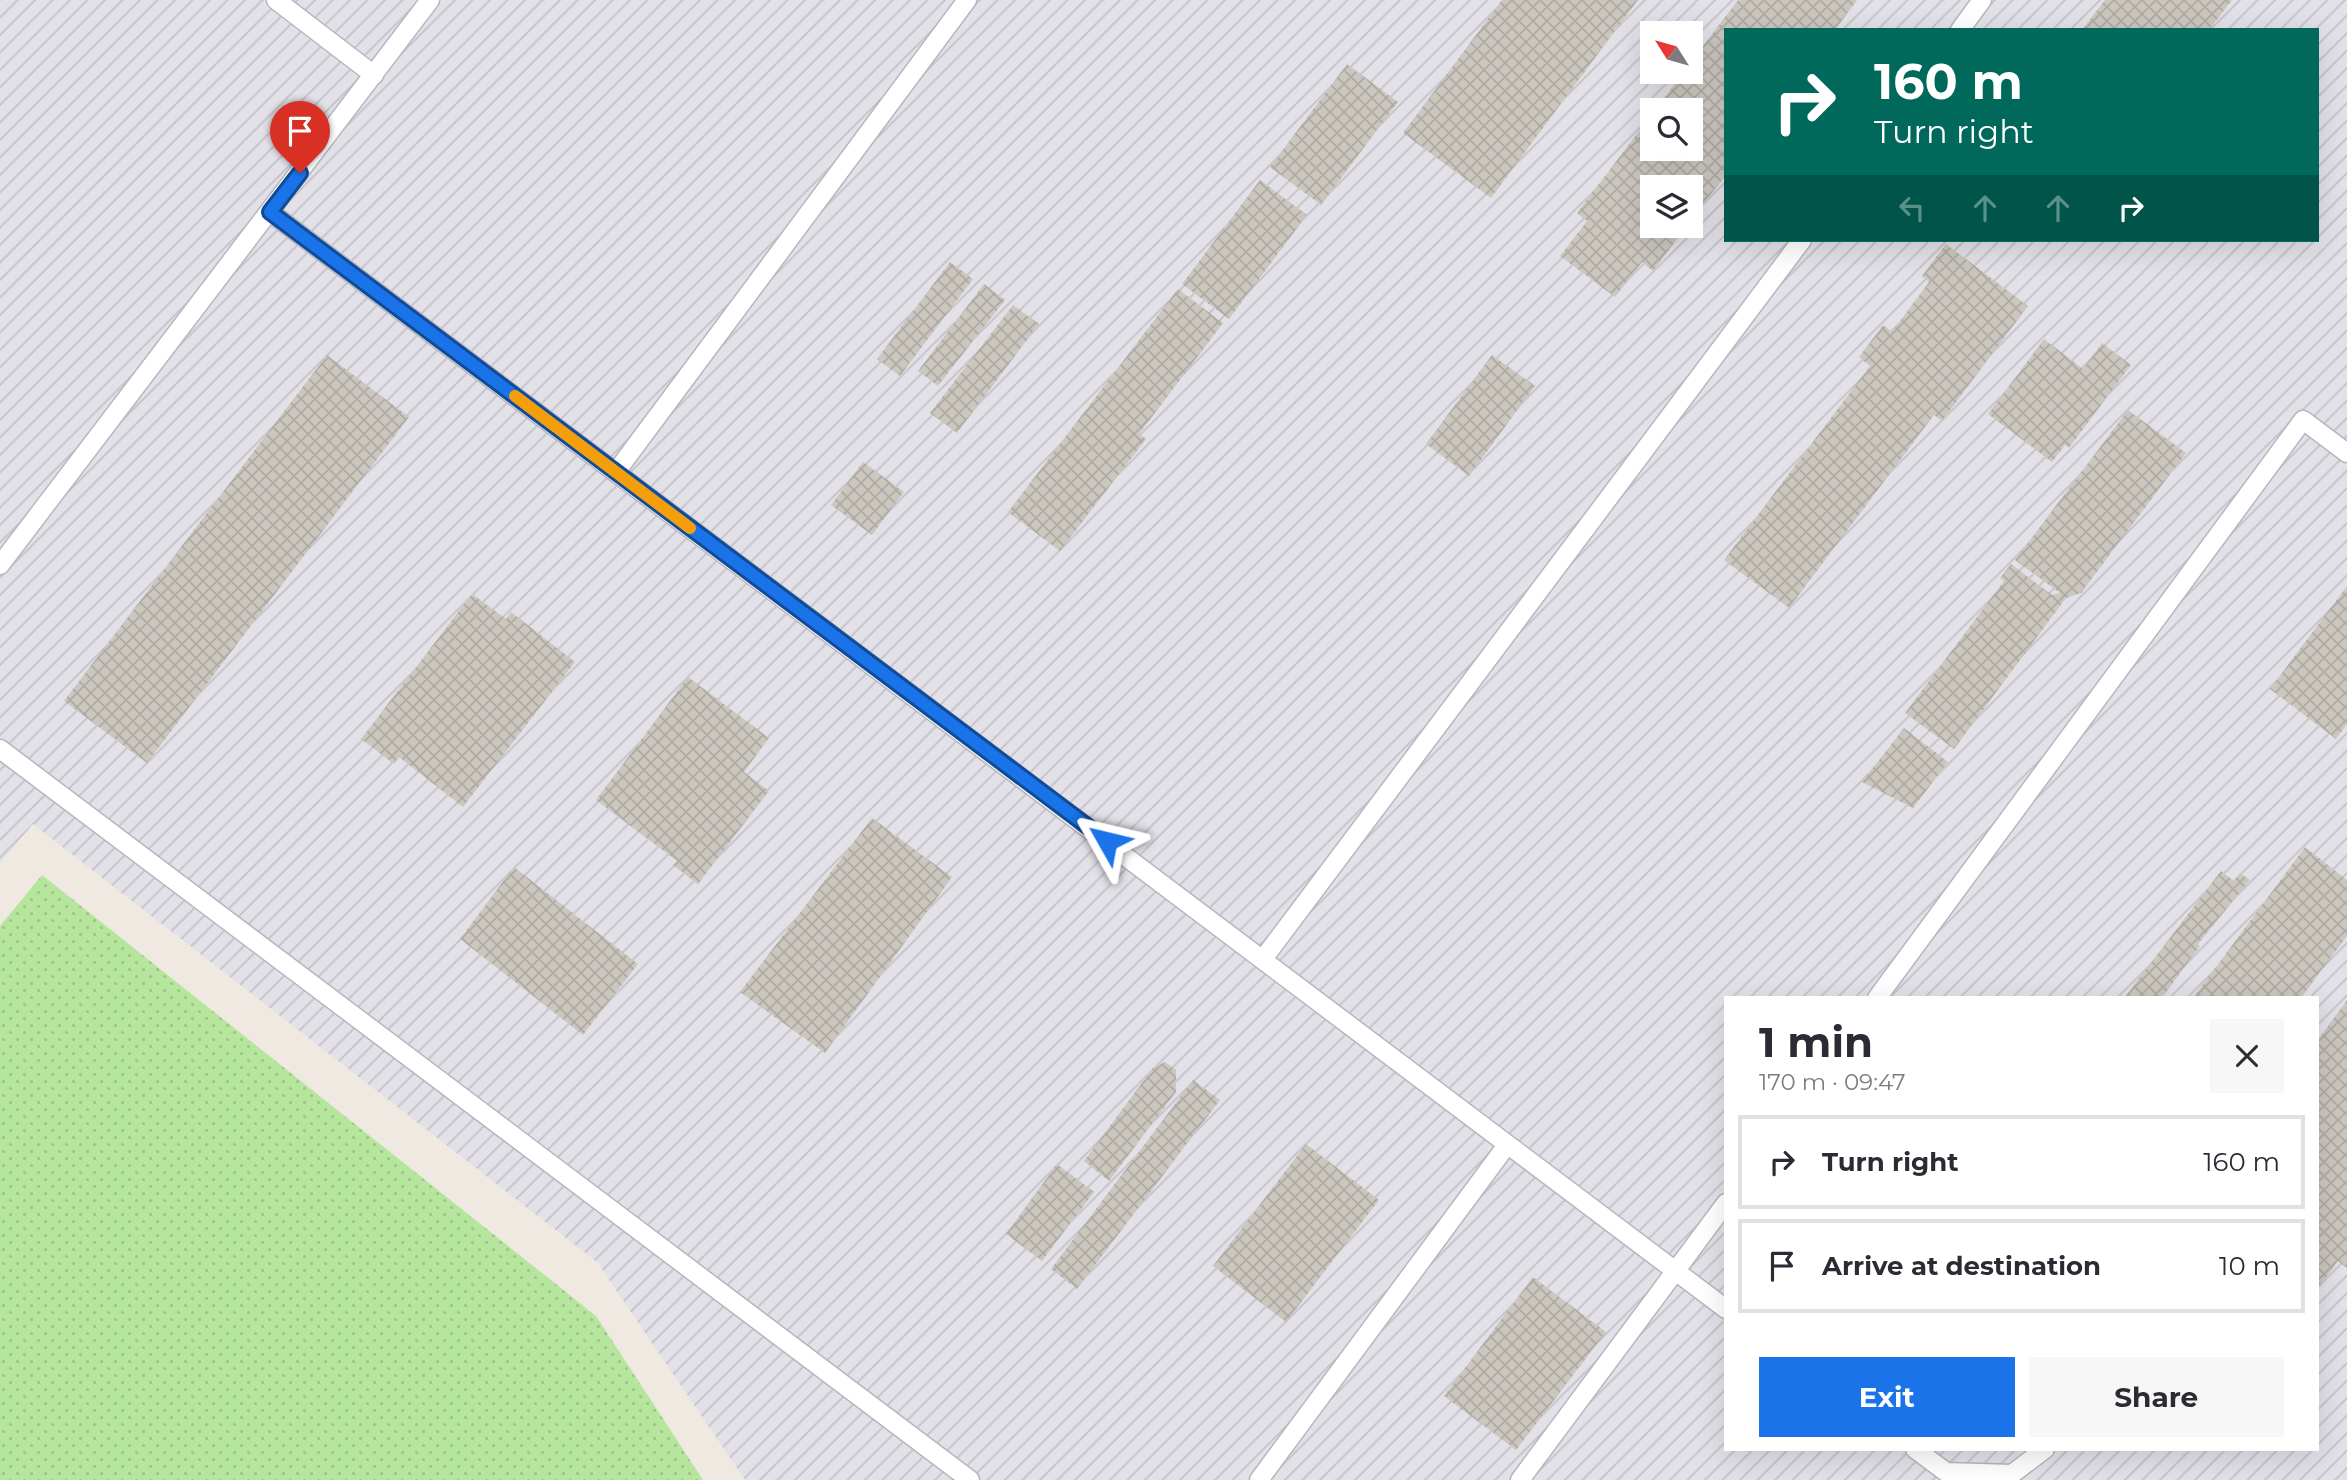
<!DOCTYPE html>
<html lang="en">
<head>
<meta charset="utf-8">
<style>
	body { margin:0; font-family:Montserrat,sans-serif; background:#f7f7f7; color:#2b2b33; height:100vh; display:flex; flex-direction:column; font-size:26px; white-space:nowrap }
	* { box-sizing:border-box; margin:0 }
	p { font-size:23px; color:#7c7c81 }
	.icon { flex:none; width:38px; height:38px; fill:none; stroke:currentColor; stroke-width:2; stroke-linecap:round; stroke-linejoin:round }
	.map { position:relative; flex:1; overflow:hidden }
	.sheet { position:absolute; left:1724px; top:996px; width:595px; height:455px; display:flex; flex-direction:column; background:#fff; border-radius:0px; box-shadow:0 7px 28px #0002 }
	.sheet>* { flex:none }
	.guide { position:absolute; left:1724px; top:28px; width:595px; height:214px; border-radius:0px; box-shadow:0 7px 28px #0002; background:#00695c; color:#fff; overflow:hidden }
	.needle { width:46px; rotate:307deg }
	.fabs { position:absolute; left:1640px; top:21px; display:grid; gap:14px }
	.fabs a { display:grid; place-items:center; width:63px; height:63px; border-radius:0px; background:#fff; box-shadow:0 7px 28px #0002; font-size:35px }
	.pin { position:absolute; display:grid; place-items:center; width:60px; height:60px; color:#fff; margin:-72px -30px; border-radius:50% 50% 50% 0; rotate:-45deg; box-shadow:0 0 7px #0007 }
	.pin .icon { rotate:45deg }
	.me { position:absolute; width:77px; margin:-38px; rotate:307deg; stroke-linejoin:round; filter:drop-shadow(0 0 5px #0008) }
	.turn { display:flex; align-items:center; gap:24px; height:147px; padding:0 35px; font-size:32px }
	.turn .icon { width:91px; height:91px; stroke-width:2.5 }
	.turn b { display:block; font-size:49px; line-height:60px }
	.lanes { display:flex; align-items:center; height:66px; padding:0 35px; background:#0003; justify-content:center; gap:35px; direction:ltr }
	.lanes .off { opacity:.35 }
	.round { display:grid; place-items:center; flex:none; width:74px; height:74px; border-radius:0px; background:#f7f7f7 }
	.summary { display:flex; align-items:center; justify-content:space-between; height:119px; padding:0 35px }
	h1 { font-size:42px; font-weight:700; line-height:52px }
	.primary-button { display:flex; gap:14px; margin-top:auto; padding:14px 35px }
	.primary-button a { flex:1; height:80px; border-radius:0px; background:#1a73e8; color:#fff; font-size:28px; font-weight:700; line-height:80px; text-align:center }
	.primary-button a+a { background:#f7f7f7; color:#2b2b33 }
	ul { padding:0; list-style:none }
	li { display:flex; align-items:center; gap:21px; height:94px; margin:0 14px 10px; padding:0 21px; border:4px solid #e1e1e2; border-radius:0px }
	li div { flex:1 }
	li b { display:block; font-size:26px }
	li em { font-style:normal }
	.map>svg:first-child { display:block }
	.industrial { fill:url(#industrial-furrows); fill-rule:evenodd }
	.grass { fill:url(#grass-dots) }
	.building { fill:url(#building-cross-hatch) }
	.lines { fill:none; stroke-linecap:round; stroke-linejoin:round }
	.service-casing { stroke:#b4b7c1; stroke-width:21 }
	.service { stroke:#fff; stroke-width:18 }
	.route-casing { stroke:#114b97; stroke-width:18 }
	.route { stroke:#1a73e8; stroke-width:12 }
	.slow { stroke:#f59e0b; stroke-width:12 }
</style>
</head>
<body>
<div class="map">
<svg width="2347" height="1480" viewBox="0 0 2347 1480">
	<defs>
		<pattern id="industrial-furrows" width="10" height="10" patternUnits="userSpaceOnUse" patternTransform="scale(1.75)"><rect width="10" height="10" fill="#e3e1e8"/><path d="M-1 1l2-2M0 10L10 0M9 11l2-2" fill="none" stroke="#c3c1c7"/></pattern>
		<pattern id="grass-dots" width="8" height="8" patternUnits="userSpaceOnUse" patternTransform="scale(1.75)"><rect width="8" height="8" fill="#b6e59e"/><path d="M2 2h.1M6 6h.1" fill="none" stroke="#9dc588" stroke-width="1.8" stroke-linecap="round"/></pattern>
		<pattern id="building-cross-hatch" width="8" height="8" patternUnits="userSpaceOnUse" patternTransform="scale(1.75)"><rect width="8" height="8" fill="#cbc7bf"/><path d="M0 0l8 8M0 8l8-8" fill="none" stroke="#afaba4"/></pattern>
	</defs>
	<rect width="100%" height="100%" fill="#efe9e1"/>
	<!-- industrial -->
	<path class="industrial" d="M0,0H2347V1480H745L597,1262L33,824L0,863ZM1726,30H2317V240H1726ZM1652,33H1690V72H1652ZM1652,110H1690V149H1652ZM1652,187H1690V226H1652ZM1726,998H2317V1449H1726Z"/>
	<!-- grass -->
	<path class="grass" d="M42,875L596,1316L703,1480H0V926Z"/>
	<!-- building -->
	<path class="building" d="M1502,0H1638L1491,198L1403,133Z
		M1738,0H1857L1835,30H1726V175L1690,221V187H1652V226H1687L1653,271L1642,262L1615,297L1560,256L1587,221L1577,213L1652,114V149H1690V110H1655L1684,72H1690V63Z
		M2105,0H2232L2209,30H2082Z
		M1347,64L1398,102L1321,205L1270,167Z
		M1260,180L1307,215L1229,319L1182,284Z
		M1946,244L2028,306L1942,421L1934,415L1789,608L1724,560L1870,366L1859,357L1883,325L1892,332L1929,282L1922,276Z
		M950,262L973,279L900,376L877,359Z
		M984,284L1005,300L938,386L918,371Z
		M1178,289L1223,323L1139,434L1146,439L1060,551L1008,512Z
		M1013,305L1039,324L957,433L930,413Z
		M2044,339L2083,369L2102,343L2131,365L2069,448L2065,445L2052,462L1988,414Z
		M327,355L409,417L147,763L64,701Z
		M1492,355L1535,386L1469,476L1426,444Z
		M2128,410L2186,453L2081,593L2066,598L1954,749L1905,713L2004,581L2000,578L2011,564L2052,595L2060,593L2015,560Z
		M863,462L904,492L872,535L831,505Z
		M2347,586V724L2336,739L2270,689Z
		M472,594L506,619L511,612L575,662L463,807L399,757L394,764L361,739Z
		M688,677L769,738L744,772L769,791L698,884L673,865L677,861L596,800Z
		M1904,728L1948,762L1913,808L1862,782Z
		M872,818L952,877L825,1053L740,992Z
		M2305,847L2347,880V936L2301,998H2193Z
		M514,867L638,964L583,1035L460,939Z
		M2221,871L2234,881L2240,873L2250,880L2198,944L2200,946L2162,998H2124Z
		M2347,1000V1268L2338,1261L2317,1290V1041Z
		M1165,1062L1176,1070V1092L1109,1181L1084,1161L1153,1068Z
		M1193,1080L1220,1100L1077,1289L1051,1269Z
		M1306,1144L1379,1200L1286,1322L1213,1266Z
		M1057,1164L1094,1192L1042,1261L1006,1234Z
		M1533,1277L1606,1332L1516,1450L1444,1396Z"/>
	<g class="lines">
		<!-- service casing -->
		<g class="service-casing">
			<path id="service" d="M276,0L374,75
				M1960,30L1982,0
				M270,212L1726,1309
				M616,472L967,0
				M0,565L430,0
				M0,749L970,1480
				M1263,959L1802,240
				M1877,998L2303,420L2347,453
				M1915,1449L1946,1472L2012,1474L2045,1449
				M1259,1480L1507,1145
				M1520,1480L1726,1203"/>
		</g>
		<!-- service -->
		<use href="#service" class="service"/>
	</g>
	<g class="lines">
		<!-- route casing -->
		<g class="route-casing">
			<path id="route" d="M300,173L270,212L1107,841"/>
		</g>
		<!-- route -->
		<use href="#route" class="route"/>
		<!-- slow -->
		<path class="slow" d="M515,396L690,528"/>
	</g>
</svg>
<div class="fabs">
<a><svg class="needle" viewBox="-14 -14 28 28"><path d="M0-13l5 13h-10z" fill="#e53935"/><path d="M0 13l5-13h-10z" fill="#7c7c81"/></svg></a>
<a><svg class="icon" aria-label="search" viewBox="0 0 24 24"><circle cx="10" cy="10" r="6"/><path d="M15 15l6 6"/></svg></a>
<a><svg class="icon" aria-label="layers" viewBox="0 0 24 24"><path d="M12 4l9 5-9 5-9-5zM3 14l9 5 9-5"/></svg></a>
</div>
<div class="pin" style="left:300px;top:173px;background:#d93025"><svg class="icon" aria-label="arrive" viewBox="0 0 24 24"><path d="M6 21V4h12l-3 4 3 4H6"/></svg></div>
<svg class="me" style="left:1107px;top:841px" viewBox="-20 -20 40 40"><path d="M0-17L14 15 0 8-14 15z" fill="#1a73e8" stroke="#fff" stroke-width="4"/></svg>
<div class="guide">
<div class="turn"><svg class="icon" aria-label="right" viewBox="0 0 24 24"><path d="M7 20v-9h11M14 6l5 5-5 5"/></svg><div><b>160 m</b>Turn right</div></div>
<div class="lanes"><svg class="icon off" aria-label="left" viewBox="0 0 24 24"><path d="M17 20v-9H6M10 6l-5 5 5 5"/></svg><svg class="icon off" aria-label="ahead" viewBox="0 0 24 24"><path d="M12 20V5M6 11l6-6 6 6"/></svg><svg class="icon off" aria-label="ahead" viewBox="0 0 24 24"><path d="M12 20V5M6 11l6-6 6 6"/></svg><svg class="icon" aria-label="right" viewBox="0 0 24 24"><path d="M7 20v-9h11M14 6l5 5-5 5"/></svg></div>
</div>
<section class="sheet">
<div class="summary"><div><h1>1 min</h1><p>170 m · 09:47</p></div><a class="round"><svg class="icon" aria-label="close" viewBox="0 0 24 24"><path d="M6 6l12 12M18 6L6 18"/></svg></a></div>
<ul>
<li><svg class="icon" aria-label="right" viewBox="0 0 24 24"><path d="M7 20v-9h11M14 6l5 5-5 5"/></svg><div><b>Turn right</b></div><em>160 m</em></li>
<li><svg class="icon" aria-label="arrive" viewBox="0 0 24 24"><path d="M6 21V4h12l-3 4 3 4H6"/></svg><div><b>Arrive at destination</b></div><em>10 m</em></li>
</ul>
<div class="primary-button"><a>Exit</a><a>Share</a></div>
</section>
</div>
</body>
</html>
